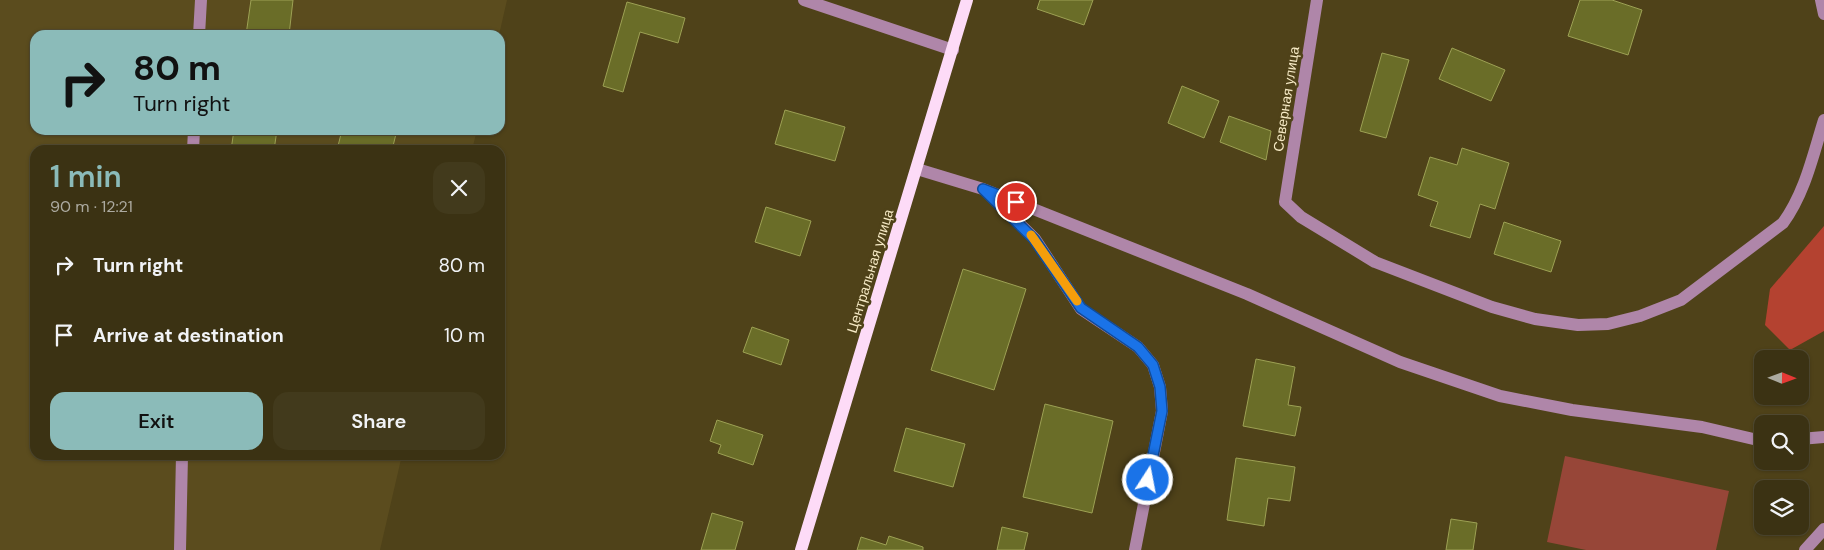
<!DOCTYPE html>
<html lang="en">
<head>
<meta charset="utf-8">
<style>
	body { margin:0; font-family:"DM Sans",sans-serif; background:#423a1c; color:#f1f3f6; height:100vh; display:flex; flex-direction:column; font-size:19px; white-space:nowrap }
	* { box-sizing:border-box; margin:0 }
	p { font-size:16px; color:#acaaa0 }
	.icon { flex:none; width:28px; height:28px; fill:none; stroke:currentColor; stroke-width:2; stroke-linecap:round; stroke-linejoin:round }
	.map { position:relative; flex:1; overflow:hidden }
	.panel { position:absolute; left:30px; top:145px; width:475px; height:315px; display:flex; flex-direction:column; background:#3b3213; border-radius:15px; box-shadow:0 1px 4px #0004,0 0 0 1px #544d33 }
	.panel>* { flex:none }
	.banner { position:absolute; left:30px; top:30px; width:475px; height:105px; border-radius:15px; box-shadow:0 1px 4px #0004,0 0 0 1px #544d33; background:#8bbbb9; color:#111; overflow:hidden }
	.needle { width:32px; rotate:91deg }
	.fabs { position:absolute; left:1754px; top:350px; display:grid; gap:10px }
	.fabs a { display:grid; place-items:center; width:55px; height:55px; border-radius:10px; background:#3b3213; box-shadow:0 1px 4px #0004,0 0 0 1px #544d33; font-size:25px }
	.pin { position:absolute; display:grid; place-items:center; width:42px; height:42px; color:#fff; margin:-21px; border:2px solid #fff; border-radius:50%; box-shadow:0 1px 5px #0007 }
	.me { position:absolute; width:55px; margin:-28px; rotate:11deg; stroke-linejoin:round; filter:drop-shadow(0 0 4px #0008) }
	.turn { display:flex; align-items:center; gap:18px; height:105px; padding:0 20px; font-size:22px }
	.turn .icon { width:65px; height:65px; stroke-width:2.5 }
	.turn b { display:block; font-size:35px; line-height:42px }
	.round { display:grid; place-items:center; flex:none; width:52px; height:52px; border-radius:15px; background:#423a1c }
	.summary { display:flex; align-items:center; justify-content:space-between; height:85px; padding:0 20px }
	h1 { font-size:30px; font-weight:600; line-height:38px; color:#8bbbb9 }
	.cta { display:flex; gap:10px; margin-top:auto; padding:10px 20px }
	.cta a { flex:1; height:58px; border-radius:15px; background:#8bbbb9; color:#111; font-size:20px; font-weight:600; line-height:58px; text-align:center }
	.cta a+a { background:#423a1c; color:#f1f3f6 }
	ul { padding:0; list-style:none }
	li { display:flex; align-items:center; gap:15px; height:70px; padding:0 20px }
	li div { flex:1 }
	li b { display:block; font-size:19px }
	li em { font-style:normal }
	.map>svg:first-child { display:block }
	.built { fill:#5b4c1e }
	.green { fill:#974638 }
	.forest { fill:#b44230 }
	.building { fill:#6a6d28; stroke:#9da154 }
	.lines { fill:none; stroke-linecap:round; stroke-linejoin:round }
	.minor { stroke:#af86a9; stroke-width:12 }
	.major { stroke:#fddbf7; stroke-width:12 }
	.route-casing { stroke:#114b97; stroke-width:12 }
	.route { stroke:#1a73e8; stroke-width:9 }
	.slow { stroke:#f59e0b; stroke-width:9 }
	.labels { text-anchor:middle; stroke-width:5; stroke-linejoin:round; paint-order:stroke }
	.street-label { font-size:14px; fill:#f6eac5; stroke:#4f4219 }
</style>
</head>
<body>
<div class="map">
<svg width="1824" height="550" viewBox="0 0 1824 550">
	<rect width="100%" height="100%" fill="#4f4219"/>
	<!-- built -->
	<path class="built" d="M0,0H507L499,35H35V130H477L472,150H35V455H402L380,550H0Z"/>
	<!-- green -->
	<path class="green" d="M1565,456L1729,491L1716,550H1586L1547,542Z"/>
	<!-- forest -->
	<path class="forest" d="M1824,226V331L1790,350L1765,325L1770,289Z"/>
	<!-- building -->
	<path class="building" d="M251,0H293L289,35H246Z
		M1040,0H1093L1084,25L1037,9Z
		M1580,0H1612L1642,10L1628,55L1568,36Z
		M627,2L685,18L678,43L640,32L623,92L603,86Z
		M1452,48L1505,70L1491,101L1439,79Z
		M1382,53L1409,60L1386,138L1360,131Z
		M1182,86L1219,101L1204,138L1168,123Z
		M785,110L845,127L835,161L775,144Z
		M1229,116L1271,131L1266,160L1220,142Z
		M234,130H277L274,150H231Z
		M342,130H397L392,150H337Z
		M1462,148L1509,163L1495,209L1480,204L1470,238L1430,226L1438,202L1418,195L1430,157L1457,165Z
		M766,207L811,221L800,256L755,242Z
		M1504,222L1561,241L1551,272L1494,254Z
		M963,269L1026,289L994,390L931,370Z
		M752,327L789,340L781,365L743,352Z
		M1256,359L1295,367L1288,405L1301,407L1295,436L1243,426Z
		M1045,404L1113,421L1092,513L1023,497Z
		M717,420L763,435L753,465L718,453L721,445L710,441Z
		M906,428L965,444L953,487L894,471Z
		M1236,458L1295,467L1290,501L1268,498L1264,526L1227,520Z
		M712,513L743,522L735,550H701Z
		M1451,519L1477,523L1473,550H1446Z
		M1002,527L1028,533L1024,550H997Z
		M889,536L923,547V550H857L861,537L886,545Z"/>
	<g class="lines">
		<!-- minor -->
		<path class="minor" d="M804,0L953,50
			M1317,0L1285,202L1301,217L1375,262L1492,307L1535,319L1578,325L1608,324L1640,316L1681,300L1783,223C1805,193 1813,155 1824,120
			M1821,0L1824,14
			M199,35L201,0
			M193,150L194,130
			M917,169L983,189L1247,294L1400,362L1500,396L1572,410L1702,427L1762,441
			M988,193L1035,239L1081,309L1138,347L1153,365L1160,387L1162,411L1135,550
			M1800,439L1824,437
			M180,550L182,455
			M1805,550L1824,529"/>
		<!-- major -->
		<path class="major" d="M801,550L967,0"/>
	</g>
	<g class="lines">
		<!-- route casing -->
		<g class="route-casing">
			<path id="route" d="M1016,202L983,189L1034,239L1081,308L1138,347L1153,365L1160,387L1162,411L1148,480"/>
		</g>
		<!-- route -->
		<use href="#route" class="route"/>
		<!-- slow -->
		<path class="slow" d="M1031,235L1077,301"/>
	</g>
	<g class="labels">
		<!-- street labels -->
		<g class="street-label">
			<text transform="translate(1286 99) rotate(-81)" y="5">Северная улица</text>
			<text transform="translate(870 271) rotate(-73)" y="5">Центральная улица</text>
		</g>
	</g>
</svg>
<div class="fabs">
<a><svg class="needle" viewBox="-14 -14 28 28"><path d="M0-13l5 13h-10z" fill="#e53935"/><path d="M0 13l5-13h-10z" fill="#acaaa0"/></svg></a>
<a><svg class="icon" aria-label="search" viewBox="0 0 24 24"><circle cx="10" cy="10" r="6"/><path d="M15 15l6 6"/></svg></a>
<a><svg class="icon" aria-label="layers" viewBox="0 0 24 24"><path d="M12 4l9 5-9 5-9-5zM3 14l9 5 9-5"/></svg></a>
</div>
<div class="pin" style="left:1016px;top:202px;background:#d93025"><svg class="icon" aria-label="arrive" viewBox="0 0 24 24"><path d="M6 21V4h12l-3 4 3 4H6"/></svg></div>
<svg class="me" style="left:1148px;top:480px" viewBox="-20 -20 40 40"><circle r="17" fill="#1a73e8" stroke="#fff" stroke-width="3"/><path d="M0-11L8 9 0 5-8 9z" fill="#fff"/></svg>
<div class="banner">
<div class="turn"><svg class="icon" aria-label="right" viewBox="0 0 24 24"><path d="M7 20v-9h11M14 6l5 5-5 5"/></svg><div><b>80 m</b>Turn right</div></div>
</div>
<section class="panel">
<div class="summary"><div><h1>1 min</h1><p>90 m · 12:21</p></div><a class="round"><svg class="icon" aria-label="close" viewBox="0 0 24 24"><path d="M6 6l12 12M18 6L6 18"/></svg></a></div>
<ul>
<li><svg class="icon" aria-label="right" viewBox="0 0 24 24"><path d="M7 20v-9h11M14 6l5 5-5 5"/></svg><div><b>Turn right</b></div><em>80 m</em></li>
<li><svg class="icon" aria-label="arrive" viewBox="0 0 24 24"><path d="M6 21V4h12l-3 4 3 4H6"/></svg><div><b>Arrive at destination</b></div><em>10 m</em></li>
</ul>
<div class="cta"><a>Exit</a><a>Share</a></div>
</section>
</div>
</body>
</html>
